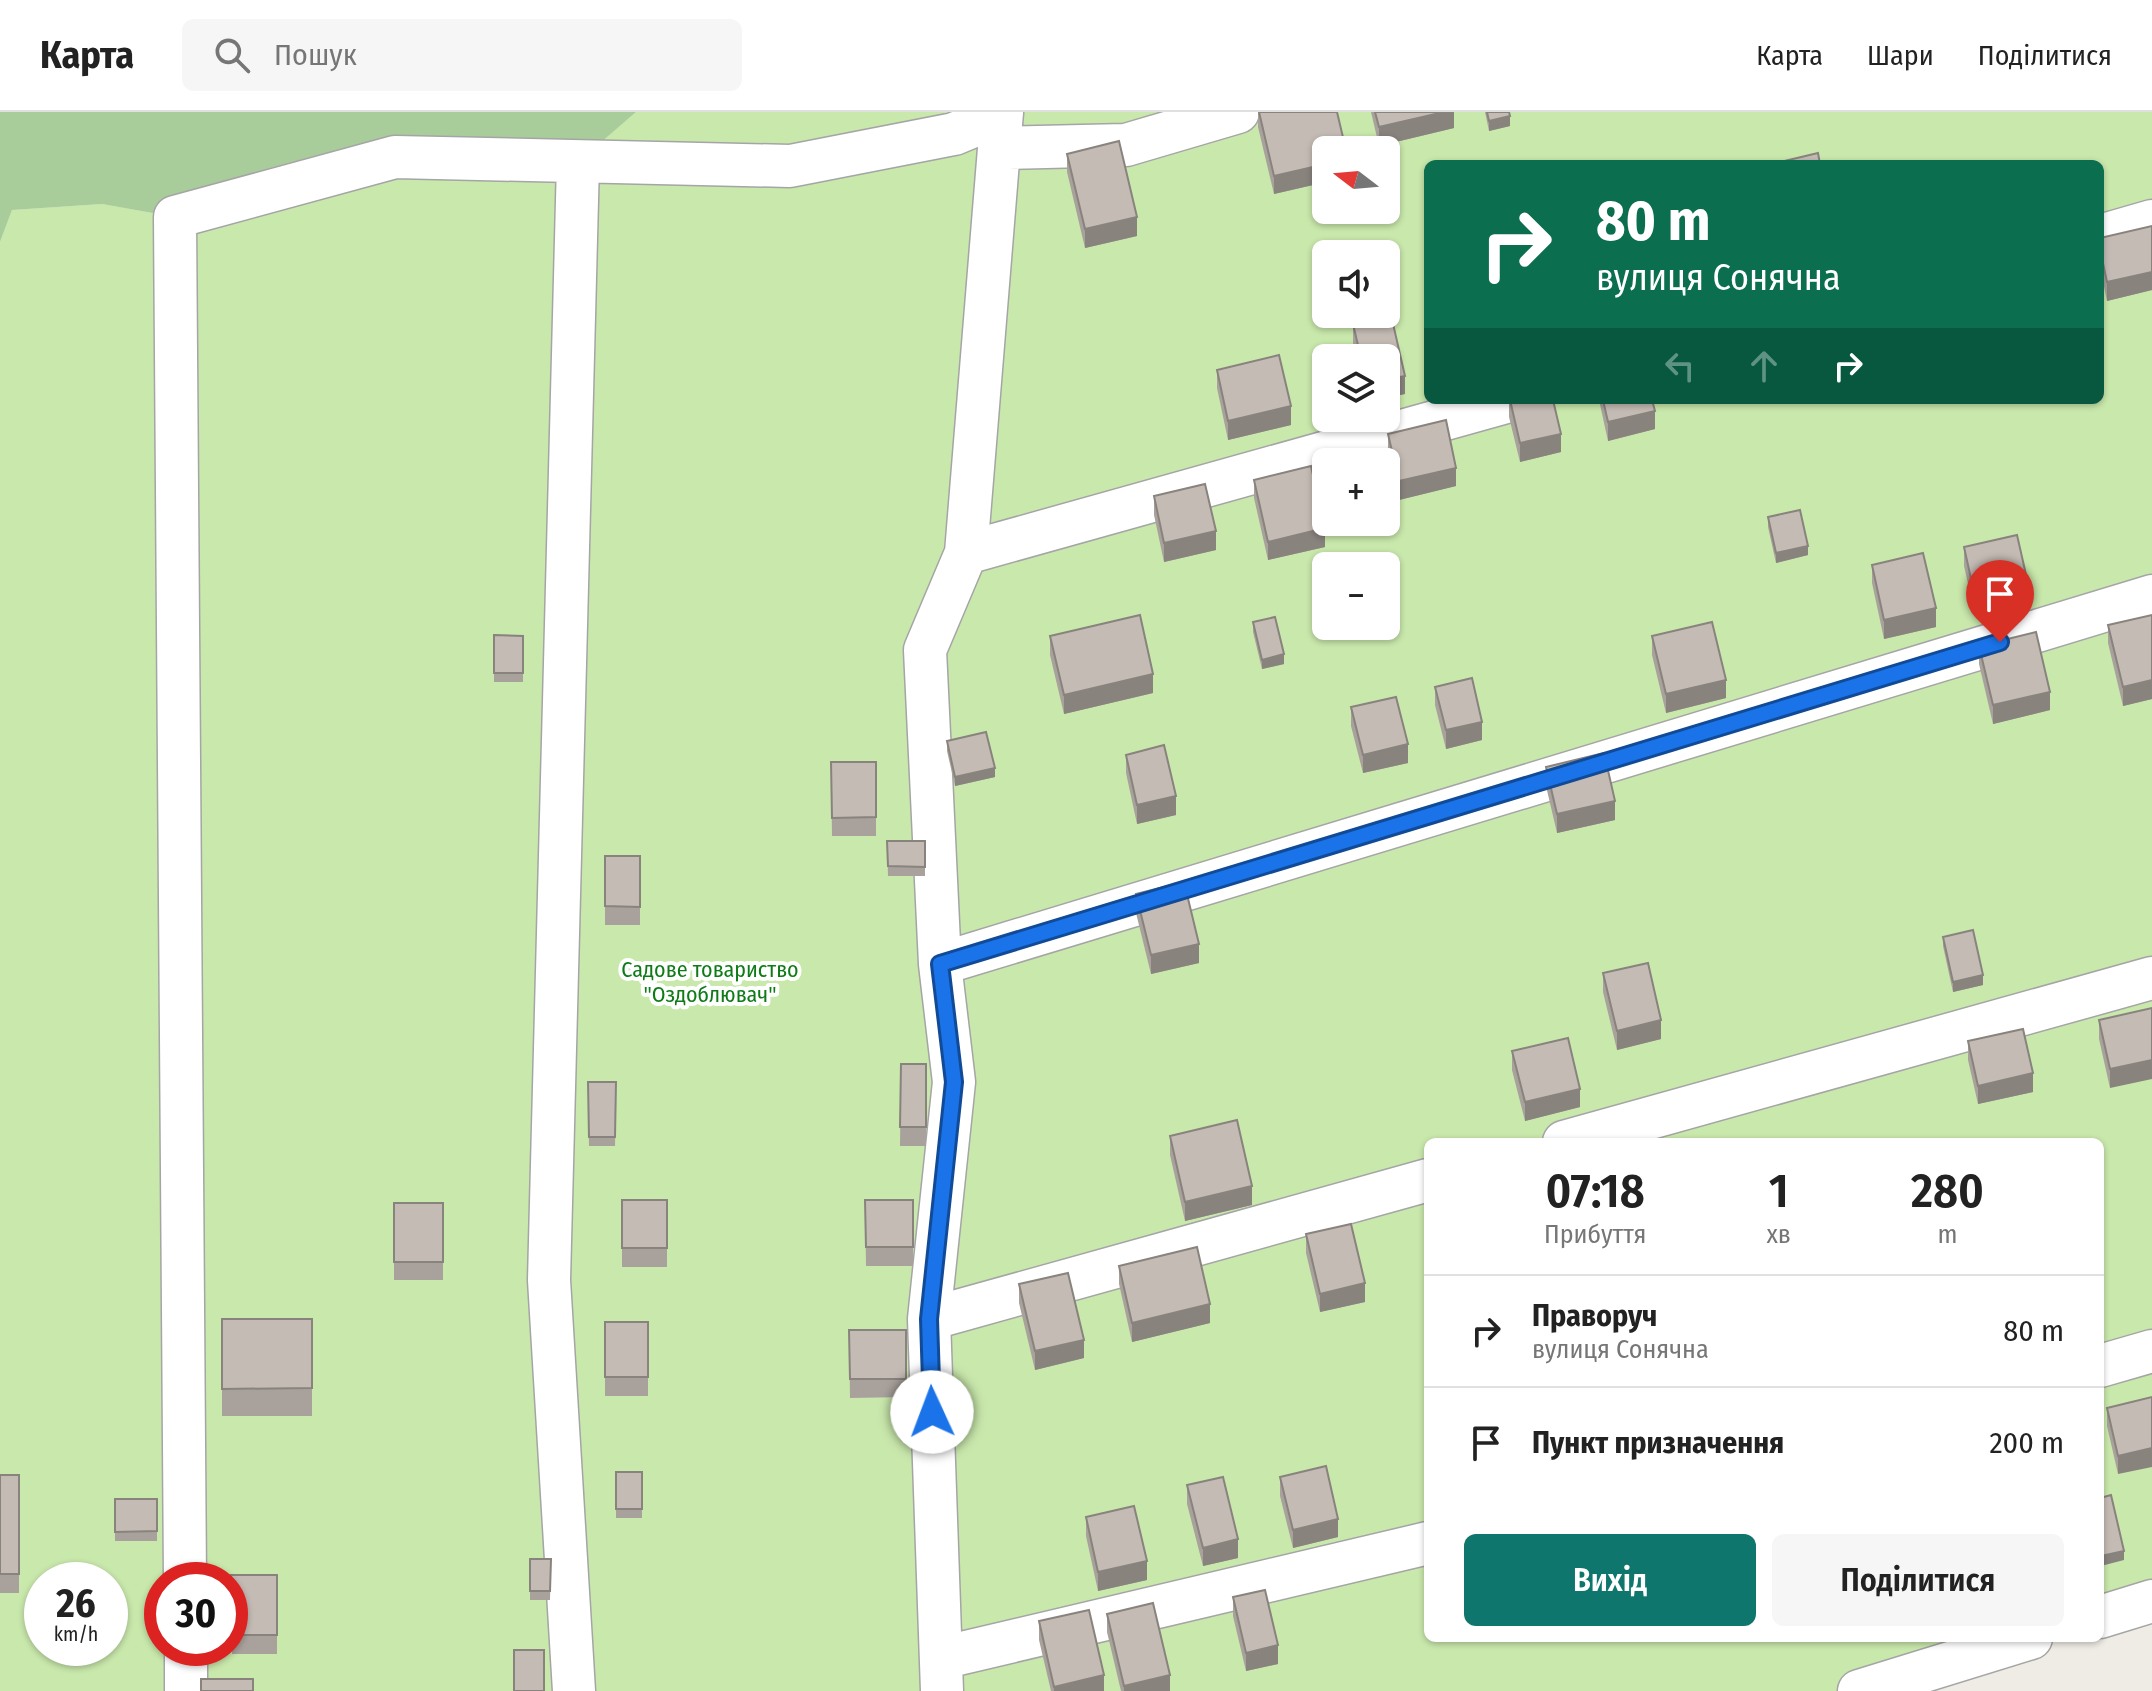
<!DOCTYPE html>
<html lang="uk">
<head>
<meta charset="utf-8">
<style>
	body { margin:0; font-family:"Fira Sans Condensed",sans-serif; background:#f6f6f6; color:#222; height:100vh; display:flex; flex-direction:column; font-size:30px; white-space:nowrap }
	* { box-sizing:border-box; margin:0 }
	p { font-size:26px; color:#767676 }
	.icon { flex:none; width:44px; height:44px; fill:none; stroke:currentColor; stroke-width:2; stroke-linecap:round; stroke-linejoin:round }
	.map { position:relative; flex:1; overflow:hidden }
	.panel { position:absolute; left:1424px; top:1026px; width:680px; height:504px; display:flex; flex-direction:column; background:#fff; border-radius:12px; box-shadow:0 2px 6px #0004 }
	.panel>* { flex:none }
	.banner { position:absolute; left:1424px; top:48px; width:680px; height:244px; border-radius:12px; box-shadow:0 2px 6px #0004; background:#0b6e4f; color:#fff; overflow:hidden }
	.needle { width:52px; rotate:286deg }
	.buttons { position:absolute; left:1312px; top:24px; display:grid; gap:16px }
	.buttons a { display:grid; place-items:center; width:88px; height:88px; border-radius:12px; background:#fff; box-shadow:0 2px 6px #0004; font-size:40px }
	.speed { position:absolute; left:24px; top:1450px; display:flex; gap:16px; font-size:40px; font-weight:700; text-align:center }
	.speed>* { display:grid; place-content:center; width:104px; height:104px; border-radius:50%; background:#fff; box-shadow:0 2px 6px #0004; line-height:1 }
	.speed small { font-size:20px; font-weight:400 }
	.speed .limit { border:12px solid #d22; background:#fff; color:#111 }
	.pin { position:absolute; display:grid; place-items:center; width:68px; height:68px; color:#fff; margin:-82px -34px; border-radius:50% 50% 50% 0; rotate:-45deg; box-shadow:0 0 8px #0007 }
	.pin .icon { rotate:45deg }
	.me { position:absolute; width:88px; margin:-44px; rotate:358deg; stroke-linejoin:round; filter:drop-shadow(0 0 6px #0008) }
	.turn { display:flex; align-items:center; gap:28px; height:168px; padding:0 40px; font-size:36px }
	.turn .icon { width:104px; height:104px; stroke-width:2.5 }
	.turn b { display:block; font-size:56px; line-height:68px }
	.lanes { display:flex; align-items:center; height:76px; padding:0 40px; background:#0003; justify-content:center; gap:40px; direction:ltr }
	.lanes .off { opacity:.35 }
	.eta { display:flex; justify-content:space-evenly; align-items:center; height:136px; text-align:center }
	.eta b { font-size:48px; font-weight:600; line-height:56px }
	.primary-button { display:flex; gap:16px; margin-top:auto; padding:16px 40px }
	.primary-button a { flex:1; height:92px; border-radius:12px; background:#0f766e; color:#fff; font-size:32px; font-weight:600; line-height:92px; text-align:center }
	.primary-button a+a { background:#f6f6f6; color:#222 }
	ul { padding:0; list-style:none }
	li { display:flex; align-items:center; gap:24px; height:112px; padding:0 40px; border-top:2px solid #e0e0e0 }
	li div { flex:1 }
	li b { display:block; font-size:30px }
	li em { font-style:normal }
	header { display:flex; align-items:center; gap:48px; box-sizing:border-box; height:112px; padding:0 40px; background:#fff; border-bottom:2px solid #e0e0e0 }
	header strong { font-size:38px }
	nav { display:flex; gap:44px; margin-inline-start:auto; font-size:28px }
	.search { width:560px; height:72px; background:#f6f6f6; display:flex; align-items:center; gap:20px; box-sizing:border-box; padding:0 28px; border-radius:12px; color:#767676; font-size:30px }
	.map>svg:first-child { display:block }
	.grass { fill:#c9e8ac; fill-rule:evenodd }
	.forest { fill:#a9cd9a }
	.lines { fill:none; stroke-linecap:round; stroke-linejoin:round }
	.street-casing { stroke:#a5a5a5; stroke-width:45 }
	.street { stroke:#fff; stroke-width:42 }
	.wall { fill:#a9a19b }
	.shaded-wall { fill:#89837e }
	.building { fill:#c4bbb4; stroke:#89837e; stroke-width:2 }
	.route-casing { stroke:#114b97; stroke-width:20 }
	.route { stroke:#1a73e8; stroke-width:14 }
	.labels { text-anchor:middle; stroke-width:8; stroke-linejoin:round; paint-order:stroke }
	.park-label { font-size:22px; fill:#0e7b17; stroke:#fff }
</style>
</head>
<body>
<header>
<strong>Карта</strong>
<div class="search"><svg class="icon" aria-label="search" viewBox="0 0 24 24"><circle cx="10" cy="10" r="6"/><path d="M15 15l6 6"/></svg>Пошук</div>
<nav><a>Карта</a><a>Шари</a><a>Поділитися</a></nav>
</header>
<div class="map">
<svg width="2152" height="1579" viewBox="0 0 2152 1579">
	<rect width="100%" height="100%" fill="#efece5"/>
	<!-- grass -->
	<path class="grass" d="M636,0H2152V1489L2100,1505V1030H1428V1526H2031L1859,1579H0V130L12,98L102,92L175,105L395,45L577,50ZM1326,38H1386V98H1326ZM1428,52H2100V288H1428ZM1326,142H1386V202H1326ZM1326,246H1386V306H1326ZM1326,350H1386V410H1326ZM1326,454H1386V514H1326ZM42,1468H110V1536H42ZM162,1468H230V1536H162Z"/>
	<!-- forest -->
	<path class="forest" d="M0,0H636L578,50L395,45L175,105L102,92L12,98L0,130Z"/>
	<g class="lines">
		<!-- street casing -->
		<g class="street-casing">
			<path id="street" d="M1000,36L1126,33L1238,0
				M2100,124L2152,109
				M966,441L1513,288
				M940,852L2152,484
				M1564,1030L2152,866
				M929,1207L1428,1068
				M2100,1254L2152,1239
				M185,1468L175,105L395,45L790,54L954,22L1002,2
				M2100,1505L2152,1489
				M186,1536V1579
				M941,1546L1428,1431
				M574,1579L549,1168L578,50
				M942,1579L929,1207L954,970L940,852L925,538L966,441L1002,0
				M1859,1579L2031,1526"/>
		</g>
		<!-- street -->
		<use href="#street" class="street"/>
	</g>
	<!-- wall -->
	<path class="wall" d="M1258,0H1337L1326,38V70L1274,82L1258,15Z
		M1371,0H1454V16L1379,34Z
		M1485,0H1509L1510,14L1489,19Z
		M1067,42L1137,124L1085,136L1067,60Z
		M2152,114V178L2107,189L2100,155V126Z
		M1391,203L1405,264V282L1386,286V246H1357L1353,231V212Z
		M1217,258L1291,313L1228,328L1217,276Z
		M1509,288L1561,340L1520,350L1509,305Z
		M1599,288H1652L1655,317L1608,329Z
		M1388,322L1456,374L1399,388L1388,341Z
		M1254,368L1325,435L1268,448L1254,386Z
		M1154,384L1216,438L1164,450L1154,403Z
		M1768,405L1808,443L1776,451L1768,415Z
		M1964,435L2027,486L1974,498L1964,454Z
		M1872,453L1936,515L1884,527L1872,471Z
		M2152,503V587L2123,594L2108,531V513Z
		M1253,510L1284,552L1262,557L1253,520Z
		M494,523L523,524V570H494Z
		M1050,524L1153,581L1064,602L1050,543Z
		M1652,524L1726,586L1666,601L1652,543Z
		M1979,534L2050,598L1993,612L1979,552Z
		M1435,575L1482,628L1446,637L1435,593Z
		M1351,595L1408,651L1363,661L1351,614Z
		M947,629L995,665L955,674L947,639Z
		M1126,643L1176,703L1137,712L1126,661Z
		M831,650H876V724H832Z
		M1546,655L1615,708L1557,721L1546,674Z
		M887,729H925V764H888Z
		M605,744H640V813H605Z
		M1136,782L1199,851L1151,862L1136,801Z
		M1943,825L1983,873L1953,880L1943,834Z
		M1603,861L1661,927L1617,938L1603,880Z
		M2152,896L2110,976L2099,927V908Z
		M1968,929L2033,980L1978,992L1968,948Z
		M1512,939L1580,995L1525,1009L1512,958Z
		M901,952H926V1034H900Z
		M588,970H616L615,1034H589Z
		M1170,1024L1252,1093L1185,1109L1170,1043Z
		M622,1088H667V1155H622Z
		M865,1088H913V1154H866Z
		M394,1091H443V1168H394Z
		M1306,1122L1365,1190L1320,1200L1306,1141Z
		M1119,1154L1210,1211L1132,1230L1119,1172Z
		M1019,1172L1084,1246L1035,1258L1019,1191Z
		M222,1207H312V1304H222Z
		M605,1210H648V1284H605Z
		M849,1218H906V1285L850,1286Z
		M2152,1285L2118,1362L2107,1314V1296Z
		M616,1360H642V1406H616Z
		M0,1363H19V1481H0Z
		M1280,1365L1338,1425L1293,1436L1280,1384Z
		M1187,1373L1238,1446L1203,1454L1187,1392Z
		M115,1387H157V1429H115Z
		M1086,1405L1147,1468L1098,1479L1086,1424Z
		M530,1447H551L550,1488H530Z
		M231,1463H277V1542H232Z
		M1233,1485L1278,1552L1246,1559L1233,1504Z
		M1107,1502L1170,1579H1121L1107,1520Z
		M1039,1509L1104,1579H1051L1039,1528Z"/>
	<!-- shaded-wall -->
	<path class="shaded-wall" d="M1444,0H1454V16L1379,34V15Z
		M1510,4V14L1489,19V9Z
		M1326,52V70L1274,82V64Z
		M1137,105V124L1085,136V117Z
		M2152,160V178L2107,189V170Z
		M1405,264V282L1386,286V268Z
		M1291,294V313L1228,328V309Z
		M1655,299V317L1608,329V310Z
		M1561,322V340L1520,350V331Z
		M1456,356V374L1399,388V369Z
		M1325,416V435L1268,448V430Z
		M1216,419V438L1164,450V431Z
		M1808,434V443L1776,451V441Z
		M2027,467V486L1974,498V480Z
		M1936,496V515L1884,527V508Z
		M1284,542V552L1262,557V548Z
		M1153,562V581L1064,602V583Z
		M1726,568V586L1666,601V582Z
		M2152,568V587L2123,594V575Z
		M2050,580V598L1993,612V593Z
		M1482,610V628L1446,637V618Z
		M1408,632V651L1363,661V643Z
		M995,656V665L955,674V665Z
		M1176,684V703L1137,712V693Z
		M1615,689V708L1557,721V702Z
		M1199,832V851L1151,862V843Z
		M1983,863V873L1953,880V870Z
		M1661,908V927L1617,938V919Z
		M2152,948V967L2110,976V957Z
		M2033,961V980L1978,992V974Z
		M1580,977V995L1525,1009V990Z
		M1252,1074V1093L1185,1109V1090Z
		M1365,1171V1190L1320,1200V1182Z
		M1210,1192V1211L1132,1230V1211Z
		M1084,1228V1246L1035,1258V1239Z
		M2152,1336V1355L2118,1362V1344Z
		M1338,1407V1425L1293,1436V1418Z
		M1238,1427V1446L1203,1454V1436Z
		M2124,1439V1448L2101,1454V1444Z
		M1147,1449V1468L1098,1479V1460Z
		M1278,1533V1552L1246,1559V1541Z
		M1104,1563V1579H1054V1575Z
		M1170,1563V1579H1124V1574Z"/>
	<!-- building -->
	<path class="building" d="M1259,0H1337L1346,38H1326V52L1274,64Z
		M1375,0H1444L1379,15Z
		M1487,0H1509L1510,4L1489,9Z
		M1119,29L1137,105L1085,117L1067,42Z
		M1818,41L1820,52H1772Z
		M2152,114V160L2107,170L2100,137V126Z
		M1391,203L1405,264L1386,268V246H1361L1353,212Z
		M1279,243L1291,294L1228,309L1217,258Z
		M1510,288H1553L1561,322L1520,331Z
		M1603,288H1652L1655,299L1608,310Z
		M1446,308L1456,356L1399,369L1388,322Z
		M1311,354L1325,416L1268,430L1254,368Z
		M1205,372L1216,419L1164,431L1154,384Z
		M1800,398L1808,434L1776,441L1768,405Z
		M2017,423L2027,467L1974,480L1964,435Z
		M1923,441L1936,496L1884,508L1872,453Z
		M1140,503L1153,562L1064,583L1050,524Z
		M2152,503V568L2123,575L2108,513Z
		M1275,505L1284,542L1262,548L1253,510Z
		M1712,510L1726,568L1666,582L1652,524Z
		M2036,520L2050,580L1993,593L1979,534Z
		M494,523L523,524V561H494Z
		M1472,566L1482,610L1446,618L1435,575Z
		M1396,585L1408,632L1363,643L1351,595Z
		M986,620L995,656L955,665L947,629Z
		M1164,633L1176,684L1137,693L1126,643Z
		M1604,641L1615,689L1557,702L1546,655Z
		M831,650H876V705L832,706Z
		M887,729H925V755L888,754Z
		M605,744H640V795L605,794Z
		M1184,770L1199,832L1151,843L1136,782Z
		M1973,818L1983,863L1953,870L1943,825Z
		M1648,851L1661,908L1617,919L1603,861Z
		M2152,896V948L2110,957L2099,908Z
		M2023,917L2033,961L1978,974L1968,929Z
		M1568,926L1580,977L1525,990L1512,939Z
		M901,952H926V1015H900Z
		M588,970H616L615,1025H589Z
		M1237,1008L1252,1074L1185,1090L1170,1024Z
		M622,1088H667V1136H622Z
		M865,1088H913V1135H866Z
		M394,1091H443V1150H394Z
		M1351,1112L1365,1171L1320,1182L1306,1122Z
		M1197,1135L1210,1192L1132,1211L1119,1154Z
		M1068,1161L1084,1228L1035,1239L1019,1172Z
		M222,1207H312V1276L222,1277Z
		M605,1210H648V1265H605Z
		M849,1218H906V1267H850Z
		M2152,1285V1336L2118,1344L2107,1296Z
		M1326,1354L1338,1407L1293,1418L1280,1365Z
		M616,1360H642V1397H616Z
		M0,1363H19V1462H0Z
		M1223,1365L1238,1427L1203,1436L1187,1373Z
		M2111,1383L2124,1439L2101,1444L2100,1386Z
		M115,1387H157V1419L115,1420Z
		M1134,1394L1147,1449L1098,1460L1086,1405Z
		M530,1447H551L550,1479H530Z
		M231,1463H277V1523H232Z
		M1265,1478L1278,1533L1246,1541L1233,1485Z
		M1153,1491L1170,1563L1124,1574L1107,1502Z
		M1089,1498L1104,1563L1054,1575L1039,1509Z
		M514,1538H544V1579H514Z
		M201,1567H253V1579H201Z"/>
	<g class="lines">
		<!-- route casing -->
		<g class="route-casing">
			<path id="route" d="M932,1300L929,1207L954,970L940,852L2000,530"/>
		</g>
		<!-- route -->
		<use href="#route" class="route"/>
	</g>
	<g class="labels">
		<!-- park labels -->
		<g class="park-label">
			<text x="710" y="865">Садове товариство<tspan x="710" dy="25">"Оздоблювач"</tspan></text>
		</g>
	</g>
</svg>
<div class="buttons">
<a><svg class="needle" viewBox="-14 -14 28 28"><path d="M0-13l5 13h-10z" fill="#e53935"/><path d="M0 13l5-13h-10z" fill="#767676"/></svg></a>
<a><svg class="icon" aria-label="sound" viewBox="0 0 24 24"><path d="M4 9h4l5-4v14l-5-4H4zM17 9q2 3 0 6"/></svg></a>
<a><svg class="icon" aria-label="layers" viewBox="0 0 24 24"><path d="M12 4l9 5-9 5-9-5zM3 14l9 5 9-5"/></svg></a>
<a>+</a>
<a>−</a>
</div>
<div class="speed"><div>26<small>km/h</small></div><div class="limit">30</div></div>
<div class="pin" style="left:2000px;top:530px;background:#d93025"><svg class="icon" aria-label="arrive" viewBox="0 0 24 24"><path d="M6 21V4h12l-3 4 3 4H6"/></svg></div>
<svg class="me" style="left:932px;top:1300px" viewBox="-20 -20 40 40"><circle r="19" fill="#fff"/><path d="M0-13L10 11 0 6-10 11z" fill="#1a73e8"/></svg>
<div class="banner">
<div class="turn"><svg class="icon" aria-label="right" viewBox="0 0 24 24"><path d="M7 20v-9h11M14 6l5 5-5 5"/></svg><div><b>80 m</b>вулиця Сонячна</div></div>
<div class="lanes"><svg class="icon off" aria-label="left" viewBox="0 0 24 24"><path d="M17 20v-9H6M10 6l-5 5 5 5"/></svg><svg class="icon off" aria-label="ahead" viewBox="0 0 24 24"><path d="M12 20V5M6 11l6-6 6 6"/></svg><svg class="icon" aria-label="right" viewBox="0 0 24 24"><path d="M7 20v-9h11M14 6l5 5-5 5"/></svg></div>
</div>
<section class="panel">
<div class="eta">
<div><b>07:18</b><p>Прибуття</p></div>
<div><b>1</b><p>хв</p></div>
<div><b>280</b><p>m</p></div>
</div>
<ul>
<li><svg class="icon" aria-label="right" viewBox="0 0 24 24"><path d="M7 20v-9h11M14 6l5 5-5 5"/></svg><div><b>Праворуч</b><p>вулиця Сонячна</p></div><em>80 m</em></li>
<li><svg class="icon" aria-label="arrive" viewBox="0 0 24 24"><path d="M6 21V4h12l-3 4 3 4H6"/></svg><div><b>Пункт призначення</b></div><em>200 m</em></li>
</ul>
<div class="primary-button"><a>Вихід</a><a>Поділитися</a></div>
</section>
</div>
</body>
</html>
